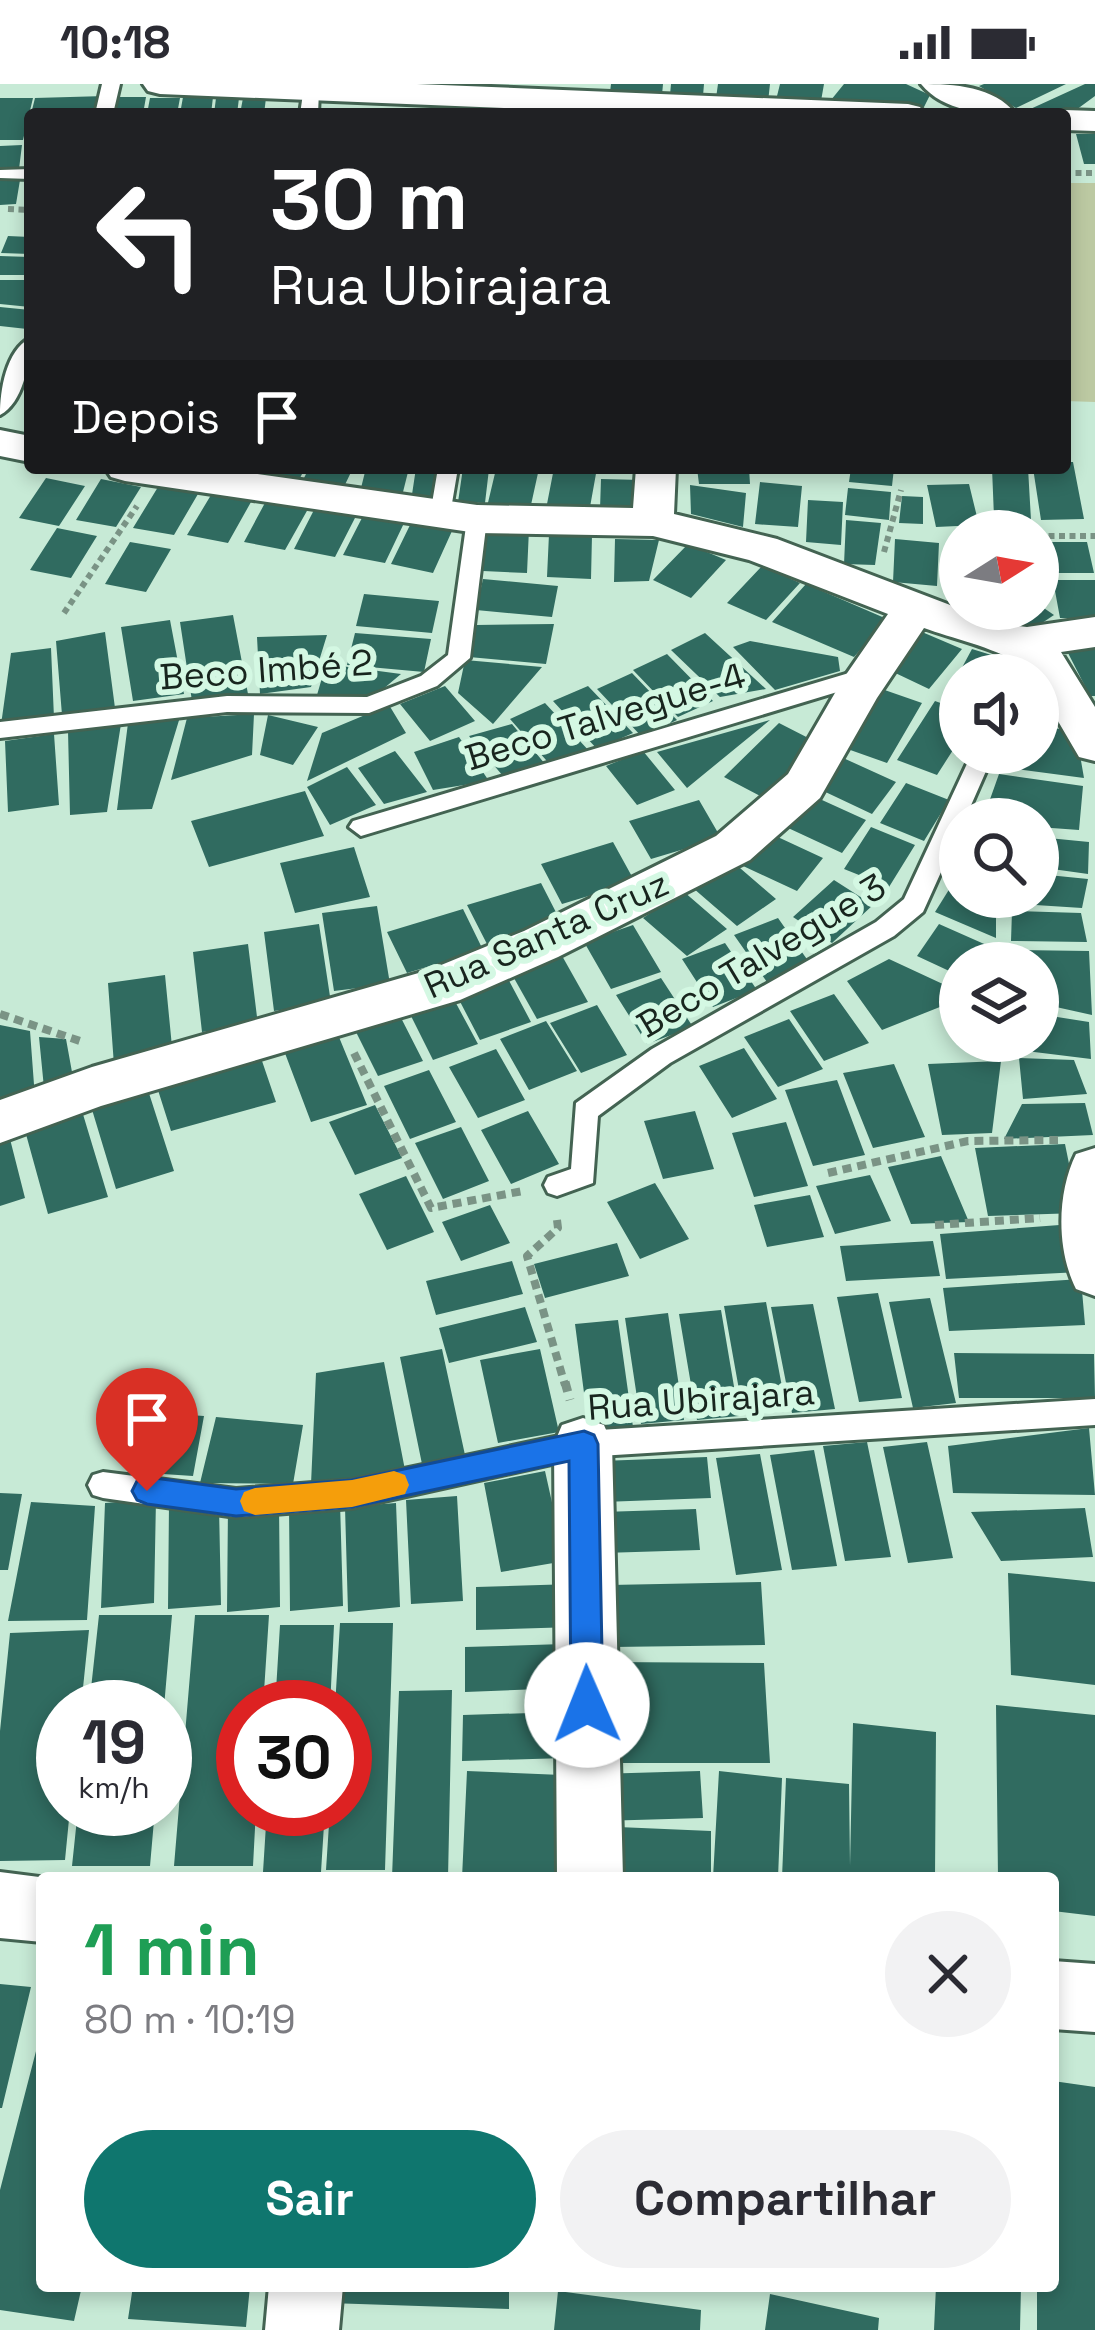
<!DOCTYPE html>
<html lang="pt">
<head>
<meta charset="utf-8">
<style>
	body { margin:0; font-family:"Space Grotesk",sans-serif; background:#f2f2f3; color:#2b2b33; height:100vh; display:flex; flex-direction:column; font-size:45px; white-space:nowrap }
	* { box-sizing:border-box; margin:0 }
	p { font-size:39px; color:#7c7c81 }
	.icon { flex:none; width:66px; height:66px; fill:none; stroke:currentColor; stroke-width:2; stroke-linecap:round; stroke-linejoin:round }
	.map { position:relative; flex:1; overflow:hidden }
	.sheet { position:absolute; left:36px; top:1788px; width:1023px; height:420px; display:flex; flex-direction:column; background:#fff; border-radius:12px; box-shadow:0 6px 18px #0003 }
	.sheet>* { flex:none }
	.guide { position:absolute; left:24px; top:24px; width:1047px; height:366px; border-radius:12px; box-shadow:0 6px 18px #0003; background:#202124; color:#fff; overflow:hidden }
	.needle { width:78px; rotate:79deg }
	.buttons { position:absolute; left:939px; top:426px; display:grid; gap:24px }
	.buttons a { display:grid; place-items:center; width:120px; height:120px; border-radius:50%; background:#fff; box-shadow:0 6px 18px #0003; font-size:60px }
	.speed { position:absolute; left:36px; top:1596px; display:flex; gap:24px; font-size:60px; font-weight:700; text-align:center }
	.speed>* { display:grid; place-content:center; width:156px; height:156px; border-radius:50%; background:#fff; box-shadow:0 6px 18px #0003; line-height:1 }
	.speed small { font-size:30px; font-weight:400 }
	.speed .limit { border:18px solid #d22; background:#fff; color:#111 }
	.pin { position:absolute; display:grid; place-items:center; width:102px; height:102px; color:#fff; margin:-123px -51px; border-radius:50% 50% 50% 0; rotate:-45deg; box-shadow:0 0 12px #0007 }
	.pin .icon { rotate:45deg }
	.me { position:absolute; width:132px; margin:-66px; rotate:359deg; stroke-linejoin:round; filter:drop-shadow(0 0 9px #0008) }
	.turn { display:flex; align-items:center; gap:42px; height:252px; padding:0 48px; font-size:54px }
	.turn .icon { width:156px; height:156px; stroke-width:2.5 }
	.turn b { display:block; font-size:84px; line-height:102px }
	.then { display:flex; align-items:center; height:114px; padding:0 48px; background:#0003; gap:24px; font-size:45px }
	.round { display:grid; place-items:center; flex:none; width:126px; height:126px; border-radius:63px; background:#f2f2f3 }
	.head { display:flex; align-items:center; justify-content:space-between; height:204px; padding:0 48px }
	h1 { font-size:72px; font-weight:700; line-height:90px; color:#1e9e55 }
	.cta { display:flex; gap:24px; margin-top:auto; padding:24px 48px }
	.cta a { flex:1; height:138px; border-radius:72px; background:#0f766e; color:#fff; font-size:48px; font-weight:700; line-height:138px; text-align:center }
	.cta a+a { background:#f2f2f3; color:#2b2b33 }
	.status { display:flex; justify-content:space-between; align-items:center; height:84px; padding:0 60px; background:#fff; direction:ltr }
	.status svg { height:33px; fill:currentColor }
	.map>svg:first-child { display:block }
	.green { fill:#bcc9a2 }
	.building { fill:#306b60 }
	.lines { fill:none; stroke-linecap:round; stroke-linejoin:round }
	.lane-casing { stroke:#436352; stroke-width:6 }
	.street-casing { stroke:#436352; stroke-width:6 }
	.path-far2 { stroke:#7a9385; stroke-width:6; stroke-dasharray:6 4.5; stroke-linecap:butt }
	.path-far1 { stroke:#7a9385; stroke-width:8; stroke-dasharray:9 6; stroke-linecap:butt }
	.path { stroke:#7a9385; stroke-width:9; stroke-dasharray:10 8; stroke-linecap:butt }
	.lane { fill:#fff; fill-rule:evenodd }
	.street { fill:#fff; fill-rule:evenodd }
	.route { fill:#1a73e8; stroke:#114b97; stroke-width:3 }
	.slow { fill:#f59e0b }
	.labels { text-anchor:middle; stroke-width:12; stroke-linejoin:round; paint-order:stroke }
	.street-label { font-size:36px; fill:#18251e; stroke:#d4f8e3 }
</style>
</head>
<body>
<div class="status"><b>10:18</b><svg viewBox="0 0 49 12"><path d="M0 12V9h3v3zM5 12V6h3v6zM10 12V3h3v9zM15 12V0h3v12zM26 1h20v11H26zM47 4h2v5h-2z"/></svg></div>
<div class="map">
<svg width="1095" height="2246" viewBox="0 0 1095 2246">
	<rect width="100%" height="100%" fill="#c7ead6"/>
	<!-- green -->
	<path class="green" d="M1065,99H1095V318L1065,317Z"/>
	<!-- building -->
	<path class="building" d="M611,0H663L662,11L610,8Z
		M671,0H704L703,12L670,11Z
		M718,0H770L768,18L716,14Z
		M780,0H824L821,17L777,12Z
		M844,0H906L930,11L924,23L831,16Z
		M984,0H1066L1016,24L979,2Z
		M1085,0H1095V12L1065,34L1026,27Z
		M105,12L101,30H31L35,14Z
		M112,13H146L143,30H109Z
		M183,13H213L211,30H180Z
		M0,14H33L23,56H0Z
		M150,14H180L177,30H147Z
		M216,14H239L237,30H214Z
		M243,14H266L264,30H240Z
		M1076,50H1095V80H1084Z
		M22,61L19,85H0V62Z
		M20,96L16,120L0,121V97Z
		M8,152L30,153V170L1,169Z
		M0,172L30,173V191H0Z
		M0,196H30V223L0,220Z
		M0,223L30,226L27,245L0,242Z
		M1065,378H1073L1084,435L1041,436L1033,384H1065Z
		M262,384H305L295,404L255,398Z
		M309,384H353L341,409L300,402Z
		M366,384H409L402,412L360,408Z
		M416,384H443L438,418L411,417Z
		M463,384L489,385L485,419L458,418Z
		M554,384H597L590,423L547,420Z
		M697,384H749L750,400H699Z
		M851,384H894L892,402L849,398Z
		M992,384H1028L1031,436L994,433Z
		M496,385L538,389L529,430L486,427Z
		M46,394L85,402L59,442L19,434Z
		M101,395L141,403L116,443L76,436Z
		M601,395L642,396V425H600Z
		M760,398L802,402L798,443L755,440Z
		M969,400L979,441L936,443L927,401Z
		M690,401L746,409L743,443L691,430Z
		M158,403L198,410L174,451L133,444Z
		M848,404L891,408L889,436L845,431Z
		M211,411L251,418L228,459L187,451Z
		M902,412L923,413V440L899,439Z
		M808,416L843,418L841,461L806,458Z
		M266,417L308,425L285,466L244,458Z
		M315,424L356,432L335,473L294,465Z
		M364,430L405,437L385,479L343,471Z
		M846,436L881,439L875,481L844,480Z
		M411,439L452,447L433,489L391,480Z
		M57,444L97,452L71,494L30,486Z
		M486,444L529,445L527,489L483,487Z
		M549,450L592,451L591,495L547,493Z
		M615,455L659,456L649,497L614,498Z
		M895,455L939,459L937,502L893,498Z
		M130,458L171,465L146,508L105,500Z
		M1044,458H1087L1094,489H1051Z
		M688,460L726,476L691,514L653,496Z
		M762,482L800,499L766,536L727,519Z
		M483,495L558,502L552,533L476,526Z
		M1053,496H1095V534H1060Z
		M806,500L887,535L854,573L772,538Z
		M364,510L439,517L432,549L356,542Z
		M1038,520L1054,531L1024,551L985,525H1038Z
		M233,531L248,610L192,617L180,538Z
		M170,536L184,610L133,617L121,543Z
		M554,540L546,580L469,573L476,541Z
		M105,548L115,624L62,631L56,557Z
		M922,548L962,565L929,605L889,586Z
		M355,549L431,555L424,588L347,581Z
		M705,549L766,605L720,613L671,566Z
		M327,551L311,603L260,610L257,553Z
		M750,557L838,573L840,587L775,606L733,563Z
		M1095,559V612H1090L1068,569Z
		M51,564L54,634L1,641L11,569Z
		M972,565L1037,585L1035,591H958Z
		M667,570L713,617L678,633L633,586Z
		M465,576L542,583L493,640L458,609Z
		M326,580L401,590L370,616L317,611Z
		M632,589L677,636L642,653L597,605Z
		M445,602L475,637L430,657L400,620Z
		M588,602L633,649L597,665L553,617Z
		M876,603L922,619L887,679L839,662Z
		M935,617L960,626V655L937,691L897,676Z
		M545,619L590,668L553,684L510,635Z
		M389,621L406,649L307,697L322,649Z
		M254,630L252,671L171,696L187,634Z
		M268,631L318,643L293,681L260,671Z
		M180,633L152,725L117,726L128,639Z
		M770,636L687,704L657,668Z
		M779,639L822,661L768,716L724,693Z
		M121,640L107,728L70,731L68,647Z
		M512,640L545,680L503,692L469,652Z
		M1038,641L1076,648L1084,694L1000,683L1007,669H1038Z
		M54,650L59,721L8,728L5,657Z
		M459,653L489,697L433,706L414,668Z
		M395,667L427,708L384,720L358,684Z
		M643,667L675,706L637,721L606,682Z
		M841,673L896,698L872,730L817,704Z
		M347,683L376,721L330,741L307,703Z
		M999,690L1083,702L1079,746L1038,743V735H983Z
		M906,699L949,716L924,757L880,739Z
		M305,707L324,752L209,783L191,737Z
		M811,711L866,736L842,769L786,743Z
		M699,716L721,754L651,775L629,737Z
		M871,743L915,761L889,803L844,785Z
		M767,748L823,774L797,807L741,781Z
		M1038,753L1089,758L1088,790L1038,783Z
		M613,758L635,798L562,820L541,780Z
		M354,763L370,813L295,829L280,779Z
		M733,778L776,815L737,842L693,804Z
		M1038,790L1088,795L1082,824L1006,819L1005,813H1038Z
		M834,796L873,821L832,859L793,833Z
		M955,796L960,799V813L996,817V854L935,828Z
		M541,799L562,840L488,862L467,821Z
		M683,807L727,845L687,872L643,834Z
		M377,822L390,900L334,907L322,829Z
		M463,825L483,866L407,889L387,848Z
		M1012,827L1081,829L1087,858L1011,857Z
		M778,834L811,881L767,898L734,851Z
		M319,840L331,919L274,927L264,848Z
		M939,840L1000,867L992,879H960V892L917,872Z
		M633,841L661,888L611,905L584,858Z
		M725,859L757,906L713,923L682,875Z
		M248,860L258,941L202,948L193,868Z
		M1018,866L1089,867L1092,931L1038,919V879H1018Z
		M561,870L588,918L537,935L510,887Z
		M889,875L960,908V915L882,946L847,897Z
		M505,889L531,938L480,956L454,906Z
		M165,891L173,973L114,981L108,899Z
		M661,894L693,943L647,960L616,911Z
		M451,910L478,960L433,976L408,926Z
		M834,910L869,959L824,977L790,927Z
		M597,921L627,971L581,989L550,939Z
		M397,926L423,977L378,992L353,942Z
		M1038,930L1089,938L1091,975L969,960L1038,957Z
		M789,935L823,985L778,1003L744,953Z
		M546,937L577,987L529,1006L500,955Z
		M0,941L30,947L35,1014L0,1019Z
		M334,941L367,1021L311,1038L280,956Z
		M39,953L66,955L72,988L44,1004Z
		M744,964L777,1015L732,1034L699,982Z
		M496,965L525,1016L478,1034L449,983Z
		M261,974L276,1018L171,1047L157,1003Z
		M1019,974L1074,976L1087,1010L1023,1015Z
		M1001,977L992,1049L942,1051L928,980Z
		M894,980L925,1053L873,1064L843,989Z
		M429,986L456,1038L410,1055L384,1002Z
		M837,996L865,1071L813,1082L785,1006Z
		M147,1003L174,1087L116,1105L90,1019Z
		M1085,1019L1093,1051L1004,1055L1022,1020Z
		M375,1021L402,1074L355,1091L329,1038Z
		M82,1027L108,1113L48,1130L24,1043Z
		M528,1027L559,1080L511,1100L481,1046Z
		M695,1027L714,1085L663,1095L644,1037Z
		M786,1038L808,1102L754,1113L732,1049Z
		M461,1043L489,1097L443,1115L415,1059Z
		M10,1055L25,1114L0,1122V1057Z
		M1065,1060L1079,1129L988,1132L975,1064Z
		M941,1072L969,1138L911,1140L888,1083Z
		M870,1091L891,1137L835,1150L816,1102Z
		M406,1092L434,1148L387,1166L359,1110Z
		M655,1099L689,1155L640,1175L607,1118Z
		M810,1111L824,1153L767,1163L754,1121Z
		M490,1121L510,1159L461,1177L442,1138Z
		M1073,1140L1080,1188L946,1195L940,1150Z
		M933,1157L940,1192L846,1197L840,1162Z
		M617,1159L629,1192L545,1214L534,1180Z
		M512,1177L523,1210L436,1231L426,1197Z
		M1081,1195L1085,1241L949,1247L943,1204Z
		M878,1209L902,1314L859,1318L837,1213Z
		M930,1214L956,1319L913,1324L889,1218Z
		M766,1218L786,1324L743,1328L724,1222Z
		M813,1220L835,1325L792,1329L771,1223Z
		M525,1223L537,1258L449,1279L439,1244Z
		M721,1226L739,1332L697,1336L679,1230Z
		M668,1229L684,1336L641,1340L625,1234Z
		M618,1236L633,1343L589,1347L575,1240Z
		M442,1265L465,1371L422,1380L400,1273Z
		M540,1265L559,1348L498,1359L480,1276Z
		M954,1269L1094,1270L1095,1314H959Z
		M384,1278L405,1386L311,1400L316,1289Z
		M145,1328L204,1332L193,1392L133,1388Z
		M216,1333L303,1341L293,1400L200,1399Z
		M1089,1344L1095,1411L953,1409L948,1362Z
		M867,1358L891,1473L845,1477L823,1362Z
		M927,1358L953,1474L908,1479L883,1363Z
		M814,1366L837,1482L792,1486L770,1371Z
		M760,1370L782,1486L736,1491L716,1374Z
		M707,1373L711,1414L603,1418L601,1377Z
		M545,1387L565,1477L501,1488L484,1399Z
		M0,1409L22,1410L8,1486H0Z
		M457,1412L463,1517L411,1520L406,1416Z
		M156,1415L154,1519L101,1524L105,1419Z
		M31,1418L95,1422L87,1536L8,1537Z
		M340,1418L343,1522L290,1527L289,1421Z
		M279,1419L280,1523L227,1528L228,1422Z
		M396,1419L400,1523L348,1528L345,1423Z
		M169,1420L219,1422L221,1521L168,1525Z
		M1085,1424L1093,1473L1001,1477L971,1428Z
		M696,1425L700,1466L603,1469L602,1428Z
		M1008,1489L1095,1498V1601L1011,1591Z
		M761,1498L765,1561L612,1563L610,1501Z
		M573,1500L574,1543L476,1546V1503Z
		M99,1531H172L164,1623H89Z
		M195,1531H269L263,1623H243V1725H256L253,1782H174Z
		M340,1539H393L385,1786H326L330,1725H345V1623H335Z
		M280,1541H334L330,1623H275Z
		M89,1546L81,1623H63V1725H70L65,1776L0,1777V1647L10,1549Z
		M564,1560L565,1604L465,1608V1563Z
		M606,1578L764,1579L770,1679H607Z
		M452,1606L448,1794H392L399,1607Z
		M996,1621L1095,1631V1832L1053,1827V1794H998Z
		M563,1628L565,1674L462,1677L463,1631Z
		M853,1639L936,1648L935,1794H782L786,1694L849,1700L850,1782Z
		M467,1687L562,1691L560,1794H462Z
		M700,1687L703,1734L600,1737L597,1690Z
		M719,1687L782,1694L778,1794H713Z
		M78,1725H155L150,1782H72Z
		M267,1725H325L321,1788H263Z
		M618,1743L711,1747V1794H616Z
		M0,1900L31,1903L2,2024H0Z
		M42,1944V2202H82L74,2237L0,2226V2106Z
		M1053,1997L1095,2003V2246H1037V2202H1053Z
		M133,2202H250L246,2243L128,2235Z
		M330,2202H509V2225L329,2219Z
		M936,2202H1021L1020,2246H934Z
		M558,2207L701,2226L700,2246H554Z
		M770,2210L879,2234L878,2246H765Z"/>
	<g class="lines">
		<!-- lane casing -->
		<g class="lane-casing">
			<path id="lane" d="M102,0H120L113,30H95Z
				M304,3L319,7L318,30H300Z
				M30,85V95L0,94V86Z
				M30,254C30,279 23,319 0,331C0,306 6,267 30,254Z
				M438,384H458L450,431L440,438L430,431Z
				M477,428L487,435L470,574L437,602L369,629L227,628L0,654V638L227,612L367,613L421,592L448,571L467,435Z
				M869,583L877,586V596L361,752L349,743L353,737Z
				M972,669H994L965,735H960V746L923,828L894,852L670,979L598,1032L593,1099L557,1112L548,1109L544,1101L548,1093L571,1085L576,1019L652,965L876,838L904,815Z
				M1095,1315V1341L583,1373L352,1424L236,1433L103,1414L93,1411L88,1401L93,1391L103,1388L236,1405L352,1396L583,1347Z"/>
		</g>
		<!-- street casing -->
		<g class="street-casing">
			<path id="street" d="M143,0H417L908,20L920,23L925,30H650L160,10L148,7Z
				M921,0C954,0 994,2 1016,30C983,30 944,28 921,0Z
				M1065,26L1095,27V47L1065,46V30H1052Z
				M0,346L30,352V378L0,372Z
				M105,384H216L477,421L633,424L636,384H676L674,430L777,455L1000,540L1027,543L1095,533V563L1061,568L1095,623V677L1079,673L1038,603V591H1031C1013,567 956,556 924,544L877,614L820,714L750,776L558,873L460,916L101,1022L0,1059V1016L92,983L429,886L524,847L716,752L788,690L843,595L888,530L749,476L653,452L477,449L125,397L111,393Z
				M1095,1064V1212L1076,1205C1056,1165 1057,1109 1076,1070Z
				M583,1334L604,1341L612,1360L623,1794H557L554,1360L562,1341Z
				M0,1788L47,1794H42V1858L0,1854Z
				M1053,1877L1095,1880V1948L1053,1945Z
				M269,2202H343L339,2246H265Z"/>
		</g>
		<!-- path-far2 -->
		<path class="path-far2" d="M1065,89H1095
			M8,125L30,126
			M1038,452H1095
			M884,468L901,406
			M954,497L960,473
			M64,529L137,422"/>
		<!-- path-far1 -->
		<path class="path-far1" d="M0,930L80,957L81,962
			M354,969L431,1124L523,1107
			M828,1089L968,1057L1058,1056
			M557,1136L558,1144L527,1172L565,1301
			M935,1141L1040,1134"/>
		<!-- path -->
		<path class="path" d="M565,1298L570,1316"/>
		<!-- lane -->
		<use href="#lane" class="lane"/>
		<!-- street -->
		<use href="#street" class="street"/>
	</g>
	<!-- route -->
	<path class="route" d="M584,1347L594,1351L598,1360L603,1621L598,1632L587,1636L576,1632L571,1621L569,1377L352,1423L236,1432L147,1420L137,1416L132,1407L137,1397L147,1393L236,1405L352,1396Z"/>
	<!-- slow -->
	<path class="slow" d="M394,1387L405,1391L409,1401L405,1410L352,1423L255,1431L244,1427L240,1417L244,1408L255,1404L352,1396Z"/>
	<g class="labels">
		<!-- street labels -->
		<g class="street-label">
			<text transform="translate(266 585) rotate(-4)" y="13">Beco Imbé 2</text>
			<text transform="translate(605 632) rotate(-17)" y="13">Beco Talvegue-4</text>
			<text transform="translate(546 850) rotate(-24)" y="13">Rua Santa Cruz</text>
			<text transform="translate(761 871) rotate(-31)" y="13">Beco Talvegue 3</text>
			<text transform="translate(701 1315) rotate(-4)" y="13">Rua Ubirajara</text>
		</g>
	</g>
</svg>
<div class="buttons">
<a><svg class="needle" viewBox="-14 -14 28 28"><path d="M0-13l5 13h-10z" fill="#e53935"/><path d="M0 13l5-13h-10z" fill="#7c7c81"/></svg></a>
<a><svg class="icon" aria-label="sound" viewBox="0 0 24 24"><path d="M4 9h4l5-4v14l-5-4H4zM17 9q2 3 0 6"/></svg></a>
<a><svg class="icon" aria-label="search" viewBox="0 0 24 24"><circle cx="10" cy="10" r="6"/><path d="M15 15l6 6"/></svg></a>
<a><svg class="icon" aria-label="layers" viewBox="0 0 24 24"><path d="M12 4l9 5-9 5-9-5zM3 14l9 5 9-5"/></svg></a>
</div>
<div class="speed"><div>19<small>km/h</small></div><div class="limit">30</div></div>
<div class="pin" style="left:147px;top:1407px;background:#d93025"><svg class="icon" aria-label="arrive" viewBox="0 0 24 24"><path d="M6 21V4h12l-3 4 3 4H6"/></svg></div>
<svg class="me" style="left:587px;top:1621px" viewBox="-20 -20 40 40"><circle r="19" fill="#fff"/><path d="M0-13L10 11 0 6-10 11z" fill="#1a73e8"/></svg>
<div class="guide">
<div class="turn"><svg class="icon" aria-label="left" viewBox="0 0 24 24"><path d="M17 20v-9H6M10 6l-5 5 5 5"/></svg><div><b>30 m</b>Rua Ubirajara</div></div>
<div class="then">Depois<svg class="icon" aria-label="arrive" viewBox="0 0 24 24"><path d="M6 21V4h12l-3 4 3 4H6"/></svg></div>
</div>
<section class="sheet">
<div class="head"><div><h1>1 min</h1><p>80 m · 10:19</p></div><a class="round"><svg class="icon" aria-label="close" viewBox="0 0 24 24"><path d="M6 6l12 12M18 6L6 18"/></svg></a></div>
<div class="cta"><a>Sair</a><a>Compartilhar</a></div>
</section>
</div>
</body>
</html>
